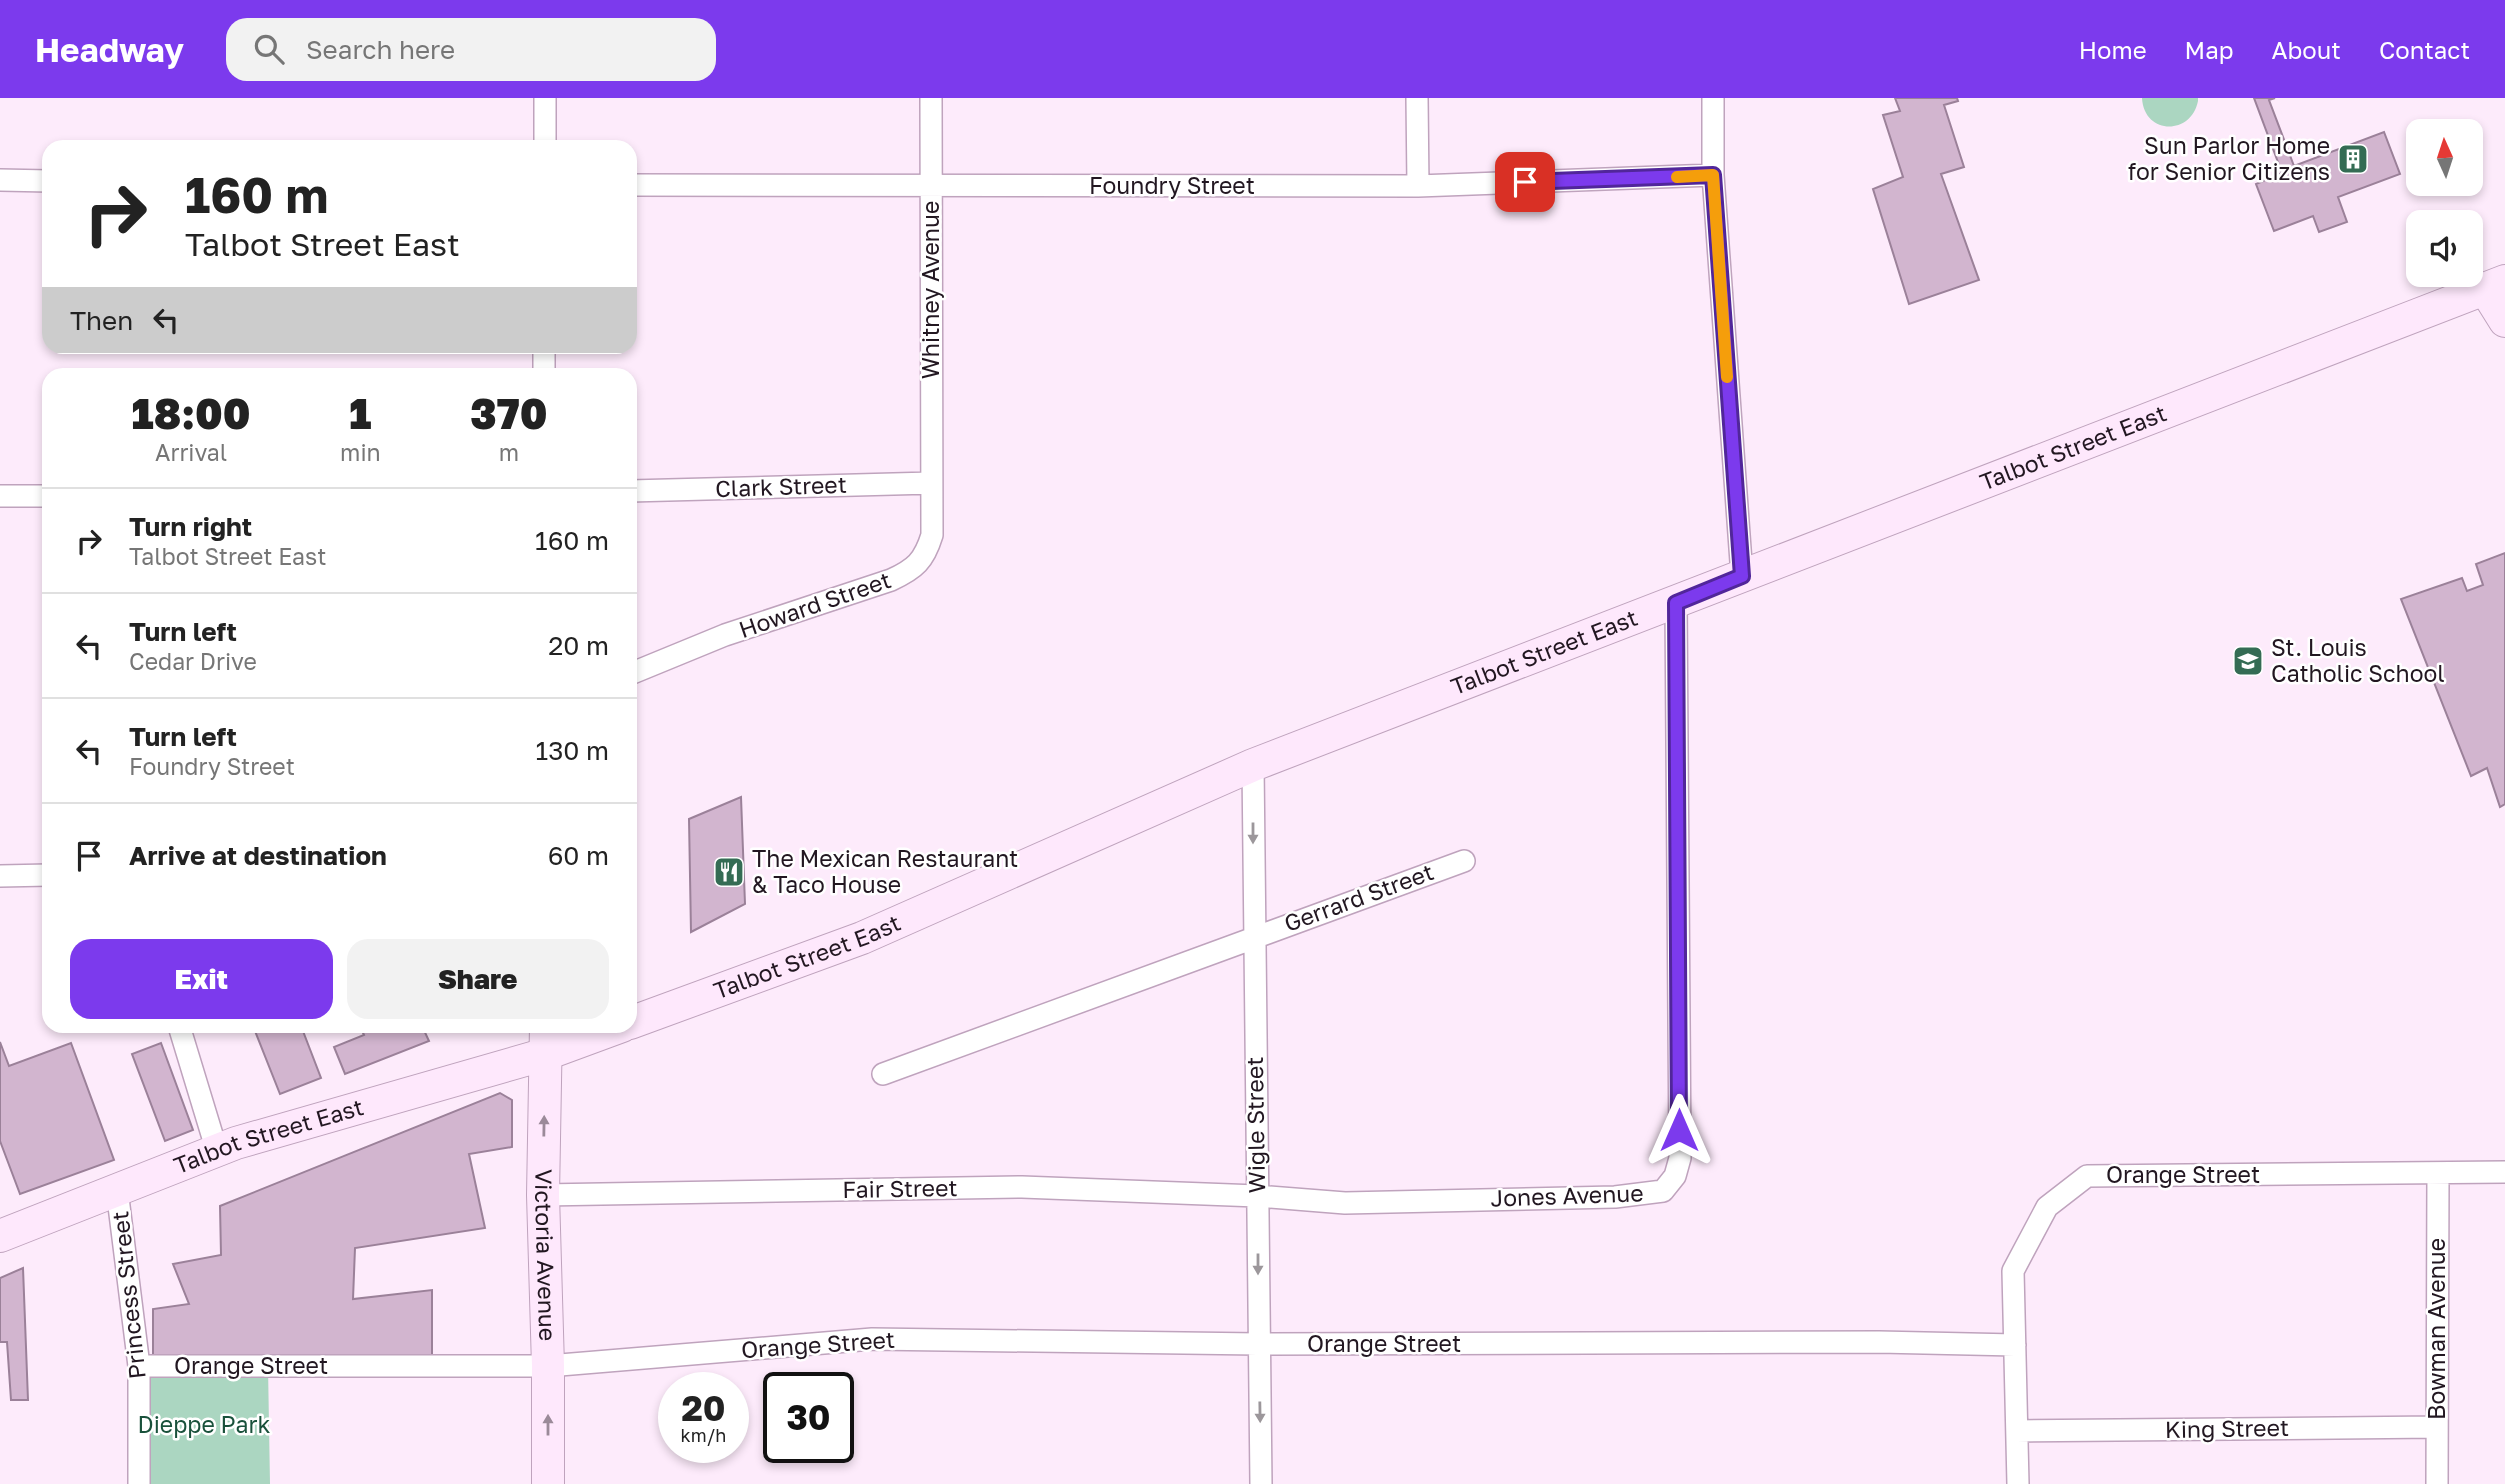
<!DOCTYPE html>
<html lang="en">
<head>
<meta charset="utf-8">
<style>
	body { margin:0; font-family:"Golos Text",sans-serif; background:#f2f2f2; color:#222; height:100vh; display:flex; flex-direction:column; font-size:26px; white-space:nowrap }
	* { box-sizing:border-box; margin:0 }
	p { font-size:23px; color:#767676 }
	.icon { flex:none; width:38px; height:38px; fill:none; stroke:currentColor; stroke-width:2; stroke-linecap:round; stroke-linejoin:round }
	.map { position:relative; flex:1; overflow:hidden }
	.details { position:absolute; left:42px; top:270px; width:595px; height:665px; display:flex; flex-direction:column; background:#fff; border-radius:21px; box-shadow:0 4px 10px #0003 }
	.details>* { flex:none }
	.hud { position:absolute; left:42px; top:42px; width:595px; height:214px; border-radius:21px; box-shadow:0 4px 10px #0003; background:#fff; color:#222; overflow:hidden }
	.needle { width:46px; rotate:357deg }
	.buttons { position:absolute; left:2406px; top:21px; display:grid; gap:14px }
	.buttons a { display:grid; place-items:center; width:77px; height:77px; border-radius:14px; background:#fff; box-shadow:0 4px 10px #0003; font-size:35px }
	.speed { position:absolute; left:658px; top:1274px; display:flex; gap:14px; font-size:35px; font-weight:700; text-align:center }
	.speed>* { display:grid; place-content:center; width:91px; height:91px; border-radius:50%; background:#fff; box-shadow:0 4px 10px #0003; line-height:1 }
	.speed small { font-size:18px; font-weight:400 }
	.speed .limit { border:4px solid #111; border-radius:10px; background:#fff; color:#111 }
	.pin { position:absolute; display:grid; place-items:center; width:60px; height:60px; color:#fff; margin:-30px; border-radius:14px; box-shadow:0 4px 10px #0006 }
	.me { position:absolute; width:77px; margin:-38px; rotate:0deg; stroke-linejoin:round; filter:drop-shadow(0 0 5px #0008) }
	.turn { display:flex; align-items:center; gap:24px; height:147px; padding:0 28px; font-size:32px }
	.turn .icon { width:91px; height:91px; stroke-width:2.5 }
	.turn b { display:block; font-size:49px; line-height:60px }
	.then { display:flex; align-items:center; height:66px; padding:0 28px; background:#0003; gap:14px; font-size:26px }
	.eta { display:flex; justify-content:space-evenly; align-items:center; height:119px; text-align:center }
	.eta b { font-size:42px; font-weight:800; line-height:49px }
	.primary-button { display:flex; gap:14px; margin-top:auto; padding:14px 28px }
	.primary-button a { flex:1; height:80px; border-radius:21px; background:#7c3aed; color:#fff; font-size:28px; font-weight:800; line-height:80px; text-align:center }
	.primary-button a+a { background:#f2f2f2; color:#222 }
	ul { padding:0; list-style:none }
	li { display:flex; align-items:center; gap:21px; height:105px; padding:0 28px; border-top:2px solid #e0e0e0 }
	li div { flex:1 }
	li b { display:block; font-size:26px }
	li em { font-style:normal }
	header { display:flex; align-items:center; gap:42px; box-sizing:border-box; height:98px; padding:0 35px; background:#7c3aed; color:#fff }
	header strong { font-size:33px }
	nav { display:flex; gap:38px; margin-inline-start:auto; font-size:24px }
	.search { width:490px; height:63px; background:#f2f2f2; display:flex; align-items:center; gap:18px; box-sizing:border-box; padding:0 24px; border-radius:21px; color:#767676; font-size:26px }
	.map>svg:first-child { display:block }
	.green { fill:#abd6c1 }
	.building { fill:#d2b5cf; stroke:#9b8199; stroke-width:2 }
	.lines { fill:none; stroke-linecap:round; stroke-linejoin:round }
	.street-casing { stroke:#bfa3bd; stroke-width:24 }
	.secondary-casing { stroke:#bfa3bd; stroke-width:34 }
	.street { stroke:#fff; stroke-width:21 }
	.secondary { stroke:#fee8fc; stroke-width:32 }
	.oneway { fill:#9c979b }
	.oneway2 { fill:#9b8a99 }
	.route-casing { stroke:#51269a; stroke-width:18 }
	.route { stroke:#7c3aed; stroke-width:12 }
	.slow { stroke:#f59e0b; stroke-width:12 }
	.labels { text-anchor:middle; stroke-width:5; stroke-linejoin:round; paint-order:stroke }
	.poi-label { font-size:23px; fill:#221721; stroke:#fff; text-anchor:start }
	.street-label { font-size:23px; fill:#221721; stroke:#fff }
	.park-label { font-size:23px; fill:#19513b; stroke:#fff }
</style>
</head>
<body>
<header>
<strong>Headway</strong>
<div class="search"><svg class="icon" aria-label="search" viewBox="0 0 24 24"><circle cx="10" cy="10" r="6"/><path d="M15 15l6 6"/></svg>Search here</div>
<nav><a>Home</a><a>Map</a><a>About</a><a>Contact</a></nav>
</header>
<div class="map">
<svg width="2505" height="1386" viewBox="0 0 2505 1386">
	<rect width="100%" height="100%" fill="#fdebfb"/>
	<!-- green -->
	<path class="green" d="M2142,0H2198V3C2191,38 2144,37 2142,0Z
		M139,1268H268L270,1386H139Z"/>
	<!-- building -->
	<path class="building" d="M1895,0H1957L1958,3L1944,7L1964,69L1941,76L1979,182L1909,206L1873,91L1903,79L1883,17L1900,13Z
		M2254,0H2275L2269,2L2294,68L2384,34L2400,76L2338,99L2347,124L2319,134L2313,118L2274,133L2256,86L2282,75Z
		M2505,455V706L2500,709L2487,670L2471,678L2401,501L2462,480L2467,493L2483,487L2476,466Z
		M741,699L745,806L691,834L689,721Z
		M253,928H301L321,980L280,996Z
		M360,928H422L429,943L345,976L334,949L364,937Z
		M0,944L9,968L71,945L114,1062L20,1096L0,1043Z
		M161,945L193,1032L165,1043L132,956Z
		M500,995L512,1002V1049L469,1056L485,1130L355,1150L353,1201L432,1192V1257L153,1260V1211L189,1206L173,1166L221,1157L220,1108Z
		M23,1170L28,1302H11L7,1244H0V1180Z"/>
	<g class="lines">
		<!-- street casing -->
		<g class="street-casing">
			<path id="street" d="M1417,0L1418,88
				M1713,0V77L1742,478
				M545,49V0
				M0,82L49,83
				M630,87L1418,88L1713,77
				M544,276V248
				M630,393L931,385
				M0,398H49
				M630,576L725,537L891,482C915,471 924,463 932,437L931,0
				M1253,667L1261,1386
				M0,778L49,777
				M179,928L217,1053
				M883,976L1464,763
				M117,1092L139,1268V1386
				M543,1097L1022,1089L1257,1098L1345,1105L1615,1099L1663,1093L1675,1078L1680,1060L1676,505
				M139,1268H548L872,1241L1258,1246L1879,1244L2015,1247
				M2017,1333L2437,1329
				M2018,1386L2013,1173L2047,1109L2087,1078L2505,1074
				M2437,1386L2438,1075"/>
		</g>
		<!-- secondary casing -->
		<g class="secondary-casing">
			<g id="secondary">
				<path d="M2485,191L2505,223"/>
				<path id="s1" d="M630,925L862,840L1253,667L2505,183"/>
				<path id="s2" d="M546,928L543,1097L548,1268V1386"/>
				<path id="s3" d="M0,1138L236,1045L546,956L622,928"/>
			</g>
		</g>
		<!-- street -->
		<use href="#street" class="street"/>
		<!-- secondary -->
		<use href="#secondary" class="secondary"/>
	</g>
	<!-- one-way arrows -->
	<defs><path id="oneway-solid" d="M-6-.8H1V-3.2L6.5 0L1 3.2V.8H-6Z" transform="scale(1.75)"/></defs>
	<g class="oneway">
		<use href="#oneway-solid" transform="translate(1253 735) rotate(90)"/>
		<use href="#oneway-solid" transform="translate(1258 1166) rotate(90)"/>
		<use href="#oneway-solid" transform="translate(1260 1314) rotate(89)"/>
	</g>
	<g class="oneway2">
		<use href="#oneway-solid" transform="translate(544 1028) rotate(-89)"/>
		<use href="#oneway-solid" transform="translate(548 1327) rotate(-90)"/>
	</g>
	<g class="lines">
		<!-- route casing -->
		<g class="route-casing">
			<path id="route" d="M1525,84L1713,77L1742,478L1676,505L1679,1032"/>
		</g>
		<!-- route -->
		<use href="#route" class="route"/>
		<!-- slow -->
		<path class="slow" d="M1677,79L1713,77L1727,279"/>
	</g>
	<!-- icons -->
	<defs>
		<g id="building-square" transform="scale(1.575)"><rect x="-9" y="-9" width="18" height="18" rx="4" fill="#346c54" stroke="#fff"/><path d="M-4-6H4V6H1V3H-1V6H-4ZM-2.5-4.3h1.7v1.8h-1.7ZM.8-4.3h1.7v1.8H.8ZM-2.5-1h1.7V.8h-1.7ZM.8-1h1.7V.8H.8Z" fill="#fff"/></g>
		<g id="school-square" transform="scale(1.575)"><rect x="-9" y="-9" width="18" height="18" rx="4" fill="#346c54" stroke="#fff"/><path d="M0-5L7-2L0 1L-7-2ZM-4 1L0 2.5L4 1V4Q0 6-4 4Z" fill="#fff"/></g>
		<g id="restaurant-square" transform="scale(1.575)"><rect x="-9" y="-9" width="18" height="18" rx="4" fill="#346c54" stroke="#fff"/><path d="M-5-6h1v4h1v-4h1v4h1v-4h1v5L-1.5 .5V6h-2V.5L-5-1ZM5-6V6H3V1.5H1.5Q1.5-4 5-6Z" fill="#fff"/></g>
	</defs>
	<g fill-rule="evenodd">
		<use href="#building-square" x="2353" y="61"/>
		<use href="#school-square" x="2248" y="563"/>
		<use href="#restaurant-square" x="729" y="774"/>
	</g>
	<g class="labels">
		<!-- poi labels -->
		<g class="poi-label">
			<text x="2330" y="56" text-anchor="end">Sun Parlor Home<tspan x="2330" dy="26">for Senior Citizens</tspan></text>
			<text x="2271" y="558">St. Louis<tspan x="2271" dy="26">Catholic School</tspan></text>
			<text x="752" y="769">The Mexican Restaurant<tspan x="752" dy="26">&amp; Taco House</tspan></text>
		</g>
		<!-- street labels -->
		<g class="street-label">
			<text x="1172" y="96">Foundry Street</text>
			<text transform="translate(931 192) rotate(-90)" y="8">Whitney Avenue</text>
			<text dy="8" stroke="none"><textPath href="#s1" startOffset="1554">Talbot Street East</textPath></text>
			<text transform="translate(781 389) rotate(-2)" y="8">Clark Street</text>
			<text transform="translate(815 507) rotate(-19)" y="8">Howard Street</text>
			<text dy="8" stroke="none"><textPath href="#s1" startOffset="987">Talbot Street East</textPath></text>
			<text transform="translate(1359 800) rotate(-20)" y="8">Gerrard Street</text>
			<text dy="8" stroke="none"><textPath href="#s1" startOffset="189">Talbot Street East</textPath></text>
			<text transform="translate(1256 1027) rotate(-91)" y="8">Wigle Street</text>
			<text dy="8" stroke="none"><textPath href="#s3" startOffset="287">Talbot Street East</textPath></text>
			<text x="2183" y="1085">Orange Street</text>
			<text transform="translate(900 1091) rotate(-1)" y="8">Fair Street</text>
			<text transform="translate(1567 1098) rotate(-2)" y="8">Jones Avenue</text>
			<text dy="8" stroke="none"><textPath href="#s2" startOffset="229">Victoria Avenue</textPath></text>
			<text transform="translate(129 1197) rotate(-96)" y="8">Princess Street</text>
			<text transform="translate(2437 1231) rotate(-90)" y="8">Bowman Avenue</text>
			<text x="1384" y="1254">Orange Street</text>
			<text transform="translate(818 1247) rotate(-4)" y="8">Orange Street</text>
			<text x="251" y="1276">Orange Street</text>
			<text transform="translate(2227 1331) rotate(-1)" y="8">King Street</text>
		</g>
		<!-- park labels -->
		<g class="park-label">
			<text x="204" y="1335">Dieppe Park</text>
		</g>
	</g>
</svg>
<div class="buttons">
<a><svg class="needle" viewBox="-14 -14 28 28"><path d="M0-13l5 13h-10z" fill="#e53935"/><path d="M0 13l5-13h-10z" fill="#767676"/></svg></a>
<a><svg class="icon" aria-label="sound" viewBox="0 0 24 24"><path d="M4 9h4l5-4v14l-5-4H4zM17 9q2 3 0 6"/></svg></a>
</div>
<div class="speed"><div>20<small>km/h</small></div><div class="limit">30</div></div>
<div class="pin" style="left:1525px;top:84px;background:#d93025"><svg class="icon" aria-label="arrive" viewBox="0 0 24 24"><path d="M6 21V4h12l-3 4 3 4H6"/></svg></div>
<svg class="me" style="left:1679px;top:1032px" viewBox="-20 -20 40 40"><path d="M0-17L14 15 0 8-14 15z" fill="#7c3aed" stroke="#fff" stroke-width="4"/></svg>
<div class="hud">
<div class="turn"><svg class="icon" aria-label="right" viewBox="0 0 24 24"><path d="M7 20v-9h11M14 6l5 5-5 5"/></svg><div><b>160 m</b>Talbot Street East</div></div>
<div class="then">Then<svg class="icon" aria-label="left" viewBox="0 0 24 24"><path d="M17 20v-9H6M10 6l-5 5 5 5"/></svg></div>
</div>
<section class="details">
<div class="eta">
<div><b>18:00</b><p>Arrival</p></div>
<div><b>1</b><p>min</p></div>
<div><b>370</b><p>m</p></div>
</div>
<ul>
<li><svg class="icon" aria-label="right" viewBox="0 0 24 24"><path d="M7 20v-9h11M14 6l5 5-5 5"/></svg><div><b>Turn right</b><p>Talbot Street East</p></div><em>160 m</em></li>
<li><svg class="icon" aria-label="left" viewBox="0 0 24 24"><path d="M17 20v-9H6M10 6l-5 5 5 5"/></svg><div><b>Turn left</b><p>Cedar Drive</p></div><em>20 m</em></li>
<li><svg class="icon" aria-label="left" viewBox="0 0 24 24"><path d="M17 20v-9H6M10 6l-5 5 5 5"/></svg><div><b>Turn left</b><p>Foundry Street</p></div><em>130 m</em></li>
<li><svg class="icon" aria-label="arrive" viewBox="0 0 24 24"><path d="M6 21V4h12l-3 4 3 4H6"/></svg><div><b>Arrive at destination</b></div><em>60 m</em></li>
</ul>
<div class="primary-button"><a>Exit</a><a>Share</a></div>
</section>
</div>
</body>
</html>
